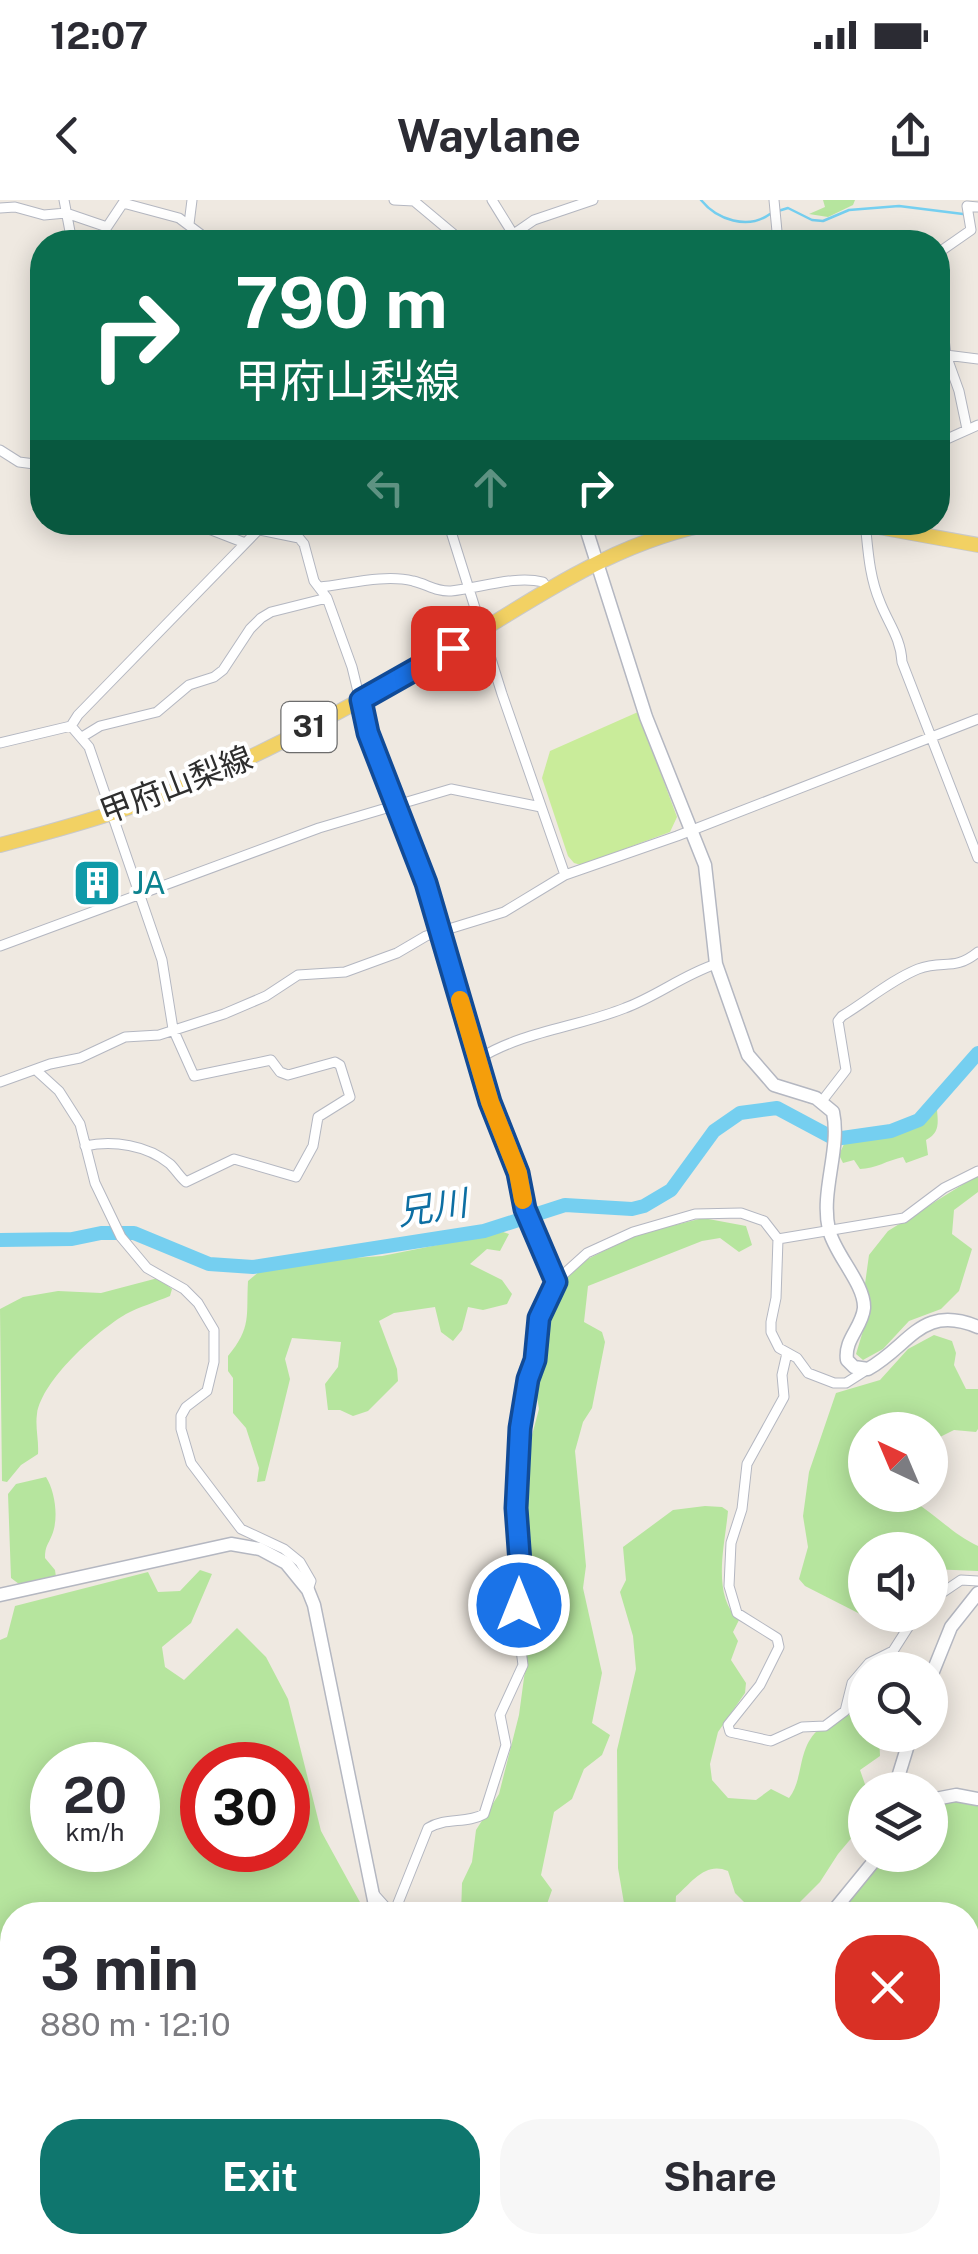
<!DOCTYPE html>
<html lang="en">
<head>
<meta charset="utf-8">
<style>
	body { margin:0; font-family:"Public Sans","Noto Sans JP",sans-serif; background:#f7f7f7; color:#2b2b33; height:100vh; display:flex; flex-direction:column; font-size:38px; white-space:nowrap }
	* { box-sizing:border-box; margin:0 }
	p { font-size:32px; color:#7c7c81 }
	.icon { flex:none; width:55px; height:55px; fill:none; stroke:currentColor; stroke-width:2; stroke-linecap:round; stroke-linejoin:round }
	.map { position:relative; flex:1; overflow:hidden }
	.panel { position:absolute; left:0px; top:1702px; width:980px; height:352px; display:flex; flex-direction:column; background:#fff; border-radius:40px 40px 0 0; box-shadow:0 5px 25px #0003 }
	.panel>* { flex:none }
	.banner { position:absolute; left:30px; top:30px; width:920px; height:305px; border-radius:40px; box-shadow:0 5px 25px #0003; background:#0b6e4f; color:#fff; overflow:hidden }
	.needle { width:65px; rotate:316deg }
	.controls { position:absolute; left:848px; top:1212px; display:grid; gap:20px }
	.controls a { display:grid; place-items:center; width:100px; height:100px; border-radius:50%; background:#fff; box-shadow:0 5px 25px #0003; font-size:50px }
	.speed { position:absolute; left:30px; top:1542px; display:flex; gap:20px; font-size:50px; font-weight:700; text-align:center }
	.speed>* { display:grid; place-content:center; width:130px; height:130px; border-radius:50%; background:#fff; box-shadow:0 5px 25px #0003; line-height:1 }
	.speed small { font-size:25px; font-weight:400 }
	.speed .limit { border:15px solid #d22; background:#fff; color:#111 }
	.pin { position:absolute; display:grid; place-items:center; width:85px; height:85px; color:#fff; margin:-42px; border-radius:20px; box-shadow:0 5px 15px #0006 }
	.me { position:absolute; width:110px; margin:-55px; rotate:0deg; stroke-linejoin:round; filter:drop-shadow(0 0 8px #0008) }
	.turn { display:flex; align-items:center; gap:35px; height:210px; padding:0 40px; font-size:45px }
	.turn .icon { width:130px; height:130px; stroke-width:2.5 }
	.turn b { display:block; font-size:70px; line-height:85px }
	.lanes { display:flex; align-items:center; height:95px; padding:0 40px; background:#0003; justify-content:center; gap:50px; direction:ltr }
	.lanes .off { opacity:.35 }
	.round { display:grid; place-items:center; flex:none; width:105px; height:105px; border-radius:40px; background:#f7f7f7 }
	.headline { display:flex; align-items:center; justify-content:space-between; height:170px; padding:0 40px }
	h1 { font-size:60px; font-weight:700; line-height:75px }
	.primary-button { display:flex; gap:20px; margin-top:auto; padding:20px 40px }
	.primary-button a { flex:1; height:115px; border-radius:40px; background:#0f766e; color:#fff; font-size:40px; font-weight:700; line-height:115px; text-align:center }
	.primary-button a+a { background:#f7f7f7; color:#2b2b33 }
	.status { display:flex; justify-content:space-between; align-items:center; height:70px; padding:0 50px; background:#fff; direction:ltr }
	.status svg { height:28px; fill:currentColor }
	header { display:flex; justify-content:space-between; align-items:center; height:130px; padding:0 40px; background:#fff; font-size:45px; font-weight:700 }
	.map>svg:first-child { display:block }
	.green { fill:#b6e59e; fill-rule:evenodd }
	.pitch { fill:#c9ec9a }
	.plaza { fill:#dfdcd8 }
	.water { fill:#75cff0 }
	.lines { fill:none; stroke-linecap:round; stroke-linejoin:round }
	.stream { stroke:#75cff0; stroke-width:2.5 }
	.river { stroke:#75cff0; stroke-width:14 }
	.street-casing { stroke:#b4b7c1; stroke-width:11 }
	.secondary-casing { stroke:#b4b7c1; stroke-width:15 }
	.primary-casing { stroke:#c9c9c9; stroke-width:16 }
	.street { stroke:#fff; stroke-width:9 }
	.secondary { stroke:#fff; stroke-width:12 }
	.primary { stroke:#f2d163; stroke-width:14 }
	.route-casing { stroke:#114b97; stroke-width:25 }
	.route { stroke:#1a73e8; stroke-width:18 }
	.slow { stroke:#f59e0b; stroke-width:18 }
	.labels { text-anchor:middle; stroke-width:8; stroke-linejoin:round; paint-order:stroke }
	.shield { fill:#fff; stroke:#6d6d6d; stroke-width:2.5 }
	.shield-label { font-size:30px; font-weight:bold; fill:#2e2e2e }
	.street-label { font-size:32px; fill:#2e2e2e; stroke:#fff }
	.culture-label { font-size:32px; fill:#0d838f; stroke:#fff; text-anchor:start }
	.water-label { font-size:35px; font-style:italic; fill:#0d6fa3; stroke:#fff }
</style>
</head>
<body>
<div class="status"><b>12:07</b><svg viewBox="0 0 49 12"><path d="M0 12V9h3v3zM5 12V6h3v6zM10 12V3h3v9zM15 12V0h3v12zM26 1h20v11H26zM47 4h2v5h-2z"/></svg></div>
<header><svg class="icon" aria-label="back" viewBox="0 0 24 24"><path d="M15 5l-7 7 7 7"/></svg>Waylane<svg class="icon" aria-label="share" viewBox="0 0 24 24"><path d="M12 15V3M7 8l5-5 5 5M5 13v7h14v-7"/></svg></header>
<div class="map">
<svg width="978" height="2054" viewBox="0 0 978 2054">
	<rect width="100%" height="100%" fill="#efe9e1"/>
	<!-- green -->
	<path class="green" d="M823,0H855L853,5L828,17L809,14L825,7Z
		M937,909C938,923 940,933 926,940L928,955L906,963L903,957C888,960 875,969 860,969L854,960L843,963L839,955L844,944C875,939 911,938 930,911Z
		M978,975V992L954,1010L952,1034L972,1049L959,1091L941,1109L909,1121L883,1149L863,1160L856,1154L869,1111V1094L865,1084L869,1055L888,1031Z
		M703,1018L746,1026L752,1045L739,1052L720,1038L702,1041L588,1086L584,1122L602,1132L605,1142L592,1208L583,1222L575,1251L586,1366L583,1388L602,1473L592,1523L610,1535L602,1555L584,1569L572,1599L554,1612L541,1675L552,1690L543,1715H461L462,1683L472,1662L476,1630L499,1594L519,1515L526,1463L528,1388L521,1345L532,1235L539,1209L534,1179L550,1105L561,1083L588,1059L635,1035Z
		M503,1032L509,1034L500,1051L487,1049L470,1064L502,1080L512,1094L507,1104L483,1110L468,1107L462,1130L453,1141L441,1132L435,1107L394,1113L379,1121L397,1169L398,1181L368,1211L353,1216L340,1210H328L325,1184L338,1167L341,1142L292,1138L285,1159L290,1179L265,1281L257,1282L259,1268L246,1228L233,1213V1178L228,1171V1156C252,1127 246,1116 248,1081L261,1070L310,1061L382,1056Z
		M158,1078L172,1089L170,1096C156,1102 139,1107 126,1114C97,1131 42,1180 37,1214C35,1227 39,1241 38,1254L21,1265L7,1282L2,1281L0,1109L23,1097L58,1091L101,1093Z
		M934,1135L952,1141L956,1153L954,1165L966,1189H978V1229L976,1232L954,1230L930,1242V1230H865V1295H914L913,1301C936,1315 954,1335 978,1346V1371L930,1369V1350H865V1414H860L805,1386L799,1379L808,1347L803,1316L809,1272L836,1193L880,1180L908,1149Z
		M46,1277C55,1291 59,1318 52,1335C48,1345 45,1346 45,1358L55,1370L56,1377L23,1387L11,1378L8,1294L16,1284Z
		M705,1306L722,1307L728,1311C725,1345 711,1395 739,1420L733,1432L738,1441L731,1460L746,1483L745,1493L718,1532L710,1564L712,1580L728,1598L756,1600L771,1589L789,1598C804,1579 797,1550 817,1531C831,1517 856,1519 865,1501V1535H879L880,1556L860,1570L867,1590L865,1622L838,1654L820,1682L792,1710L777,1715L755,1713L735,1693L728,1671C706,1661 692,1682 676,1696L675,1715H626L618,1668L617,1550L636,1469L633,1436L620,1392L626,1380L623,1347L673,1310Z
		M200,1370L212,1374L191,1423L162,1447L165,1467L184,1480L237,1428L266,1457L288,1499L321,1631L367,1715H12V1971L7,2054H0V1440L7,1437L15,1406L148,1372L158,1392L180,1391ZM52,1565H138V1650H52ZM202,1565H288V1650H202Z
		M951,1601L978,1606V1864L975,1881L978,2054H10L12,2021V2042H968V1715H838L886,1655H930V1606Z"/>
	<!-- pitch -->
	<path class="pitch" d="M638,512L677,617L670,632L581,665L574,663L568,656L542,578L550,551Z"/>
	<!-- plaza -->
	<path class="plaza" d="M284,2043H334L335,2054H283Z"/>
	<!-- water -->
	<path class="water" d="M599,2043V2042L634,2043L625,2054H592L599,2048Z"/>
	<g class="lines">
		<!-- stream -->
		<path class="stream" d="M701,0C717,20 748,30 770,14
			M778,11L788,8L812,20L823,21L849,10L899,6L963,14"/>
		<!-- river -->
		<path class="river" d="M0,1040L72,1039L101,1033H134L209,1064L253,1067L484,1031L565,1005L632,1009L644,1006L671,990L714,931L740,913L777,908L835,939L891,931L919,920L978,853"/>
		<!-- street casing -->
		<g class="street-casing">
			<path id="street" d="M64,0L72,42
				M394,0L414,1L463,42
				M492,0L513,34
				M774,0L778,42
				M0,8L15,7L44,15L66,13L107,27L123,3L179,18L211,42
				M189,24L192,0
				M502,42L534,20L593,0
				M938,53L971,30L967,6L978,7
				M938,91L946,155L959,191L967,229
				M946,155L978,159
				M938,243L978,225
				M0,250L19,262L42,265
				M191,322L245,343
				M448,322L502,494L565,675L677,636L978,519
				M865,322C868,349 869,376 880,402C888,423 901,438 902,462L978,658
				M260,330L299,338L304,344L314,381L327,398L352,467L368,533L426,683L490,901L518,973L525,1009L555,1082
				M320,387C348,384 385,374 413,381C427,384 436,392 451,391C480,388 515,375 543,382L547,388
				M71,526L78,515L266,322
				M82,537L100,526L157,512L189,485L214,477L223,470L250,429L261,418L271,412L327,398
				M0,543L71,526L89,547L162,760L173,829L194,876L271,860L280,872L288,875L335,862L340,865L350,897L318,917L313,946L296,977L234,959L186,982C180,977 176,970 170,964C147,945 113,940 85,946
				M0,746L319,628L451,589L541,607
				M480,858C524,831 578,827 625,808C657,796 683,775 716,764
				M37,871L59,891L80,924L95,983L121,1037L147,1068L184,1089L198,1103L214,1130V1162L207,1191L186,1207L181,1216V1229L191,1263L241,1329L284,1349L300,1362L311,1381L308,1390
				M0,882L50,864L80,858L125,837L159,835L224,814L266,796L298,775L345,772L397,753L426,736L504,712L565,675
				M822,901L846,870L838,821L842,816C867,801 891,780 918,769C944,759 953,772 978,752
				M778,1039L904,1018L944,988L978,971
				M787,1153L782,1175L784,1197L747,1264L742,1309L731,1343L729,1386L737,1413L777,1438L779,1447L760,1485L728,1525L730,1532L771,1541L802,1527L825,1526L845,1511L852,1483L869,1463L893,1451L916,1415
				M930,1401L961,1380L978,1381
				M374,1694L392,1714L394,1713L428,1628C446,1617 467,1624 484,1614L506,1545L500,1515L523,1465L517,1419L522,1390L516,1308L521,1228L528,1179L535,1160L539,1118L555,1082L587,1053L633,1032L695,1014L741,1013L764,1021L778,1039L776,1098L771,1122V1132L779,1148L797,1158L808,1173L834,1183H846L868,1169
				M98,2042L100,2054
				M334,2042L335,2054
				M283,2054L284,2042"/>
		</g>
		<!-- secondary casing -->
		<g class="secondary-casing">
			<path id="secondary" d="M584,322L646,517L705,665L716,764L748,855L774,885L816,898L833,912C841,950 820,991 829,1030C835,1055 865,1084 864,1108C862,1128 844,1139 847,1160L854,1167L868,1169C910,1146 921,1103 978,1127
				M0,1395L231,1344L260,1349L286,1363L308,1390L314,1405L377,1715
				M930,1479L951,1427L978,1393
				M899,1590V1574L911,1535
				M930,1600L956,1595L978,1599
				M830,1715L879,1655"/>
		</g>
		<!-- primary casing -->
		<g class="primary-casing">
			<path id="primary" d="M851,322L978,345
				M0,645C46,633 94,620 139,604C237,569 329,518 420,467C517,413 606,340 720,322"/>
		</g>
		<!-- street -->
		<use href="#street" class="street"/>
		<!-- secondary -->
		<use href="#secondary" class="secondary"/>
		<!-- primary -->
		<use href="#primary" class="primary"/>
	</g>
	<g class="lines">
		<!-- route casing -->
		<g class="route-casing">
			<path id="route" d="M453,448L361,500L368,533L426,683L490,902L518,973L525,1009L556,1082L539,1118L535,1160L528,1179L520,1228L516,1308L522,1390L519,1405"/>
		</g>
		<!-- route -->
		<use href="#route" class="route"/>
		<!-- slow -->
		<path class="slow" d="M460,800L490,902L518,973L523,1000"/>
	</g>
	<!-- icons -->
	<defs>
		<g id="building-square" transform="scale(2.5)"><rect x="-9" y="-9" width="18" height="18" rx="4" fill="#0f9aa8" stroke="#fff"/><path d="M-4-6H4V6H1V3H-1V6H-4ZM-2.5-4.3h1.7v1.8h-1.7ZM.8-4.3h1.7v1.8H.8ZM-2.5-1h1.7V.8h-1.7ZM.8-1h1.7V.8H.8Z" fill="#fff"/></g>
	</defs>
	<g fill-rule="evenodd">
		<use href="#building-square" x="97" y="683"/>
	</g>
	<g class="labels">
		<!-- shield labels -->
		<rect class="shield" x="281.5" y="502" width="55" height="50" rx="8"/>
		<g class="shield-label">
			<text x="309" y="537">31</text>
		</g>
		<!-- street labels -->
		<g class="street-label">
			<text transform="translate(176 585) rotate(-21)" y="11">甲府山梨線</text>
		</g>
		<!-- culture labels -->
		<g class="culture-label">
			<text x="132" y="694">JA</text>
		</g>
		<!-- water labels -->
		<g class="water-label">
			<text transform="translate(432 1008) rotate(-9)" y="12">兄川</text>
		</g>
	</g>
</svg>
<div class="controls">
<a><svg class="needle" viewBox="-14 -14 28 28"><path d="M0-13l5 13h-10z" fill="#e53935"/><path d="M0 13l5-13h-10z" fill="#7c7c81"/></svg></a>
<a><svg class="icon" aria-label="sound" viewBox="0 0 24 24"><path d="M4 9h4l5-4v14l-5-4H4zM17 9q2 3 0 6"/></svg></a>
<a><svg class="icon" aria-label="search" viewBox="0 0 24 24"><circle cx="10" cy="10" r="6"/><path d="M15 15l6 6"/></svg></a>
<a><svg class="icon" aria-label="layers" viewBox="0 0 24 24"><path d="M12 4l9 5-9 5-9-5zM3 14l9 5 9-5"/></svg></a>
</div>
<div class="speed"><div>20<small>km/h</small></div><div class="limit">30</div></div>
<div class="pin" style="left:453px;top:448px;background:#d93025"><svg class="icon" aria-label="arrive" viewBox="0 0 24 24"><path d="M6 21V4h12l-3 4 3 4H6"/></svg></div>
<svg class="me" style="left:519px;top:1405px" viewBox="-20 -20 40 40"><circle r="17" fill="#1a73e8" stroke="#fff" stroke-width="3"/><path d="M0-11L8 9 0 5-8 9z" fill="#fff"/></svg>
<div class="banner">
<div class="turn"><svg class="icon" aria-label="right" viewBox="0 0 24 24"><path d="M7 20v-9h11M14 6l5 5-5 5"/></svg><div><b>790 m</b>甲府山梨線</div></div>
<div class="lanes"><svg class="icon off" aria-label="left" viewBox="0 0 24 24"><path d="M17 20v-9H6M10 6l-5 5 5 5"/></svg><svg class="icon off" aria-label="ahead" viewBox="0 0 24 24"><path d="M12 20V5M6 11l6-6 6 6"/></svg><svg class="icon" aria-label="right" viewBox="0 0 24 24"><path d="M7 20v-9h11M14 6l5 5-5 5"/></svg></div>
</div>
<section class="panel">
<div class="headline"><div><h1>3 min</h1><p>880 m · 12:10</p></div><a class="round" style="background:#d93025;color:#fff"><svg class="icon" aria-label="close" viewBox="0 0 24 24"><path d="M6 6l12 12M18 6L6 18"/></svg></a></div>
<div class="primary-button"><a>Exit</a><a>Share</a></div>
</section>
</div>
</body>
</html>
